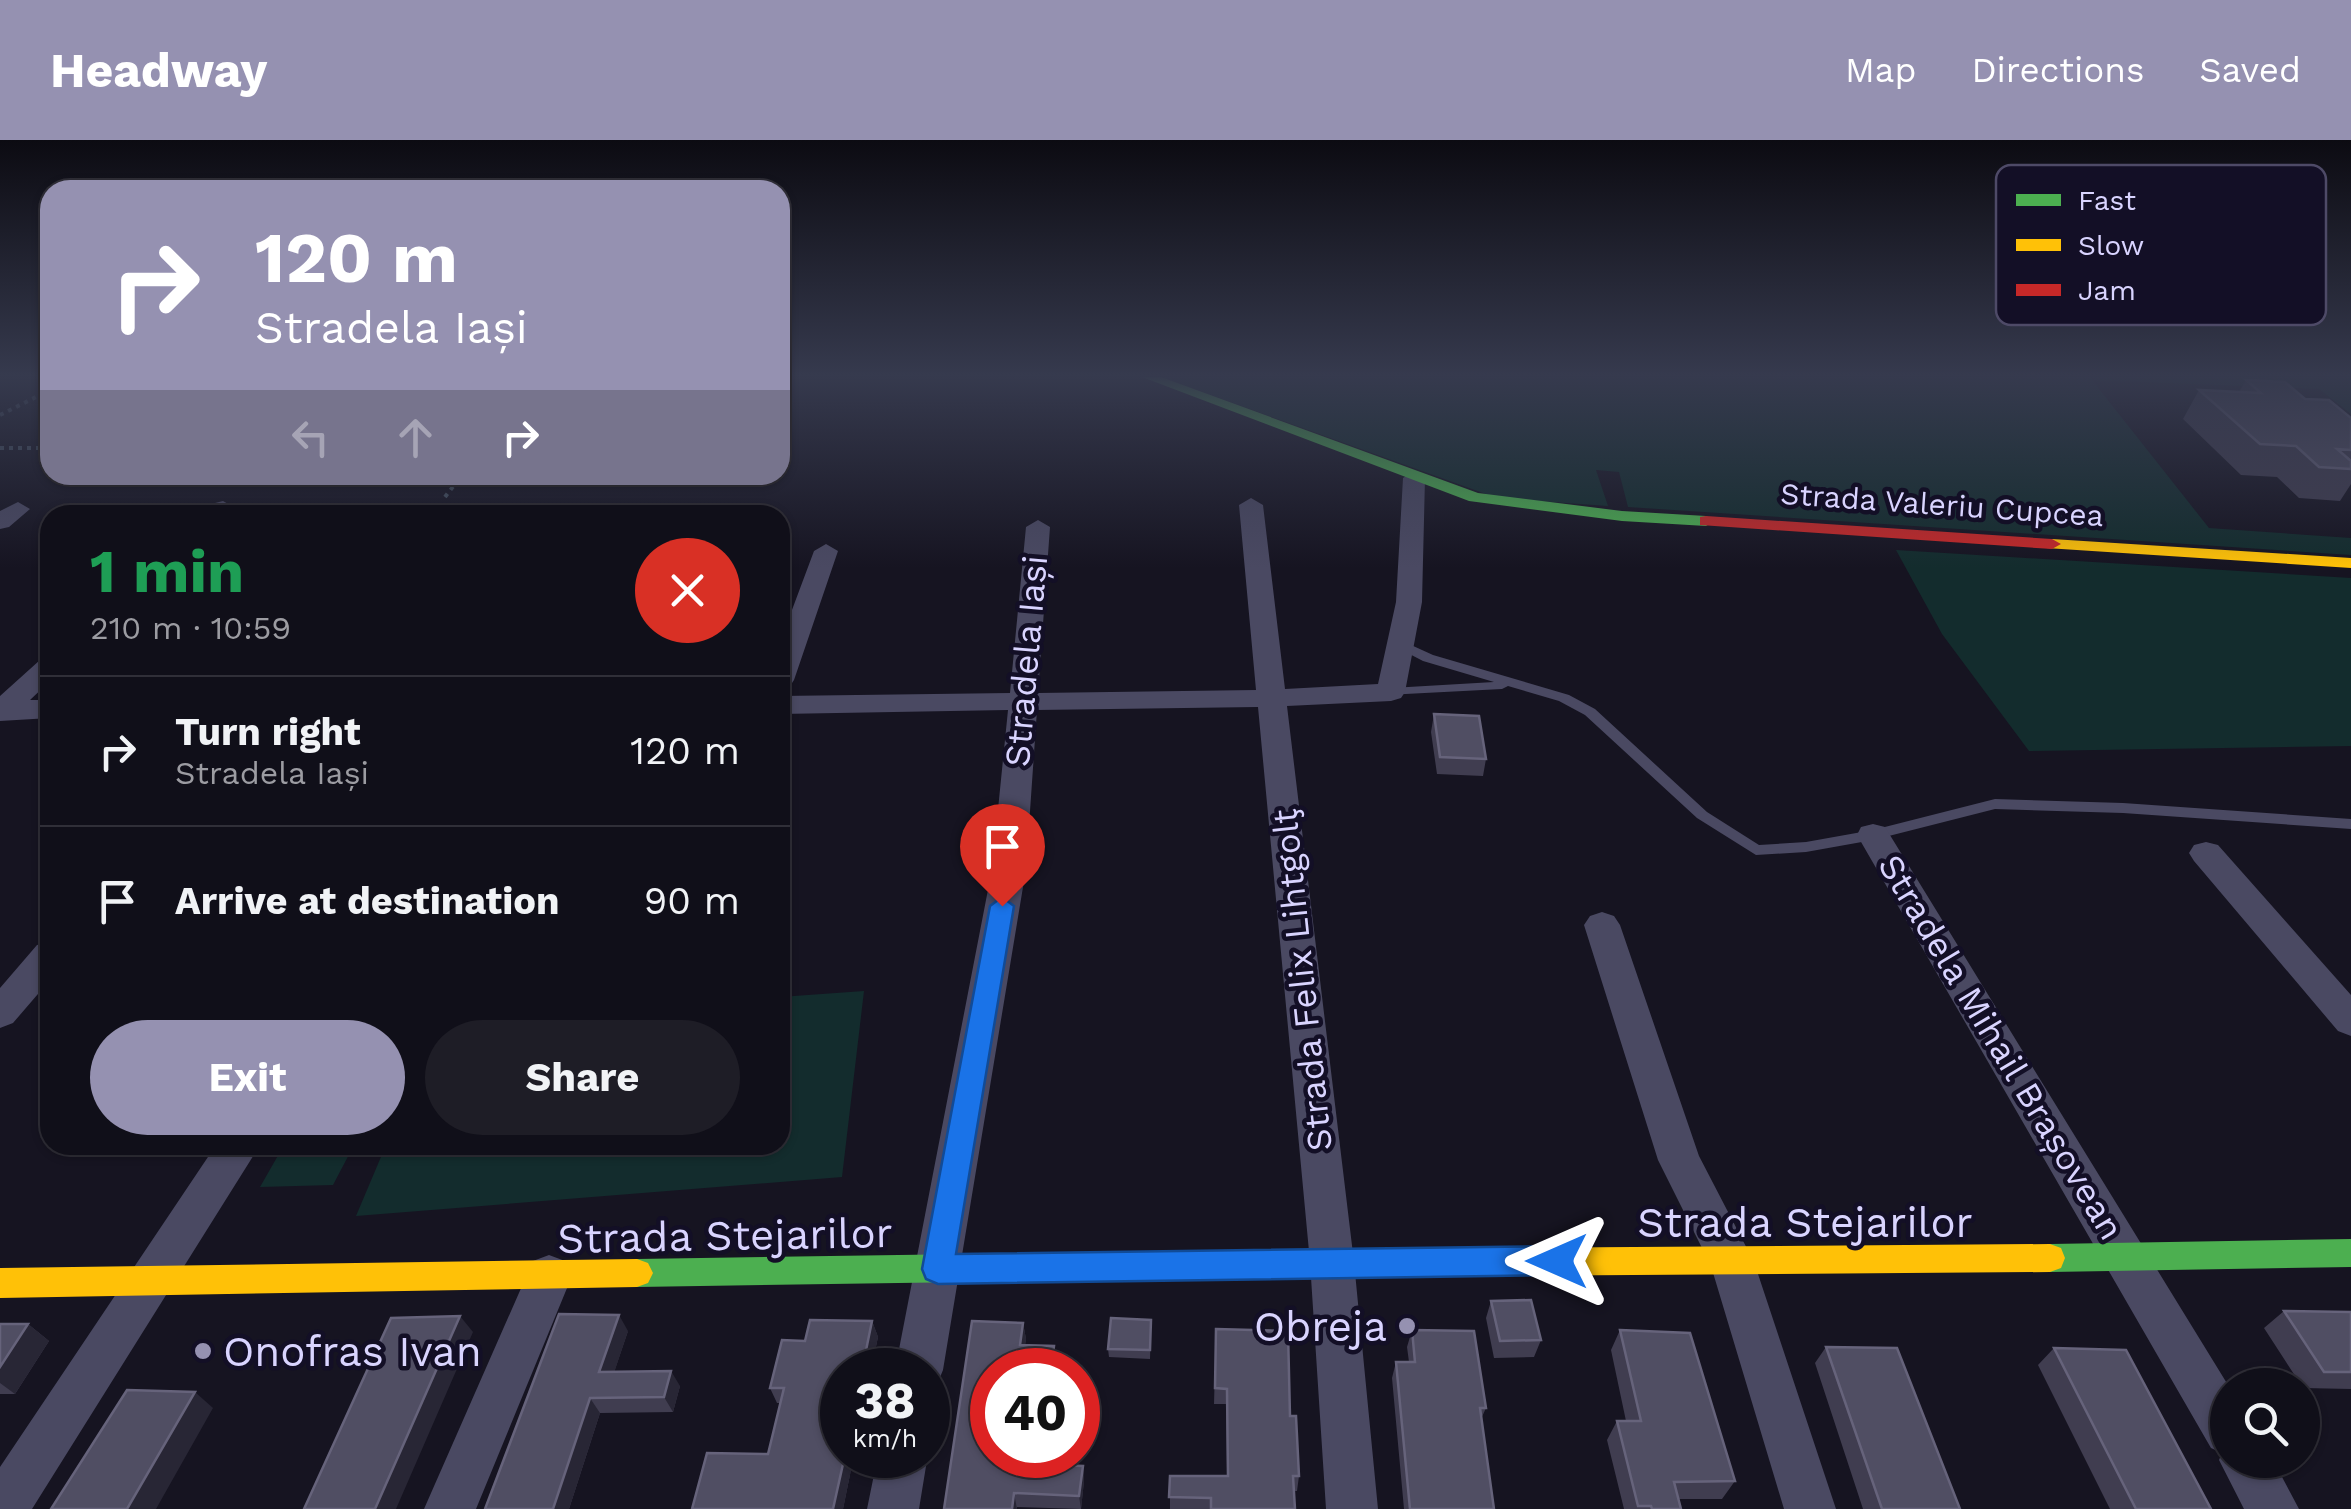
<!DOCTYPE html>
<html lang="en">
<head>
<meta charset="utf-8">
<style>
	body { margin:0; font-family:"Work Sans",sans-serif; background:#1e1d26; color:#f1f3f6; height:100vh; display:flex; flex-direction:column; font-size:38px; white-space:nowrap }
	* { box-sizing:border-box; margin:0 }
	p { font-size:32px; color:#9c9ca2 }
	.icon { flex:none; width:55px; height:55px; fill:none; stroke:currentColor; stroke-width:2; stroke-linecap:round; stroke-linejoin:round }
	.map { position:relative; flex:1; overflow:hidden }
	.sheet { position:absolute; left:40px; top:365px; width:750px; height:650px; display:flex; flex-direction:column; background:#100f19; border-radius:30px; box-shadow:0 2px 8px #0004,0 0 0 2px #302f38 }
	.sheet>* { flex:none }
	.guide { position:absolute; left:40px; top:40px; width:750px; height:305px; border-radius:30px; box-shadow:0 2px 8px #0004,0 0 0 2px #302f38; background:#9591b1; color:#fff; overflow:hidden }
	.controls { position:absolute; left:2210px; top:1228px; display:grid; gap:20px }
	.controls a { display:grid; place-items:center; width:110px; height:110px; border-radius:50%; background:#100f19; box-shadow:0 2px 8px #0004,0 0 0 2px #302f38; font-size:50px }
	.speed { position:absolute; left:820px; top:1208px; display:flex; gap:20px; font-size:50px; font-weight:700; text-align:center }
	.speed>* { display:grid; place-content:center; width:130px; height:130px; border-radius:50%; background:#100f19; box-shadow:0 2px 8px #0004,0 0 0 2px #302f38; line-height:1 }
	.speed small { font-size:25px; font-weight:400 }
	.speed .limit { border:15px solid #d22; background:#fff; color:#111 }
	.pin { position:absolute; display:grid; place-items:center; width:85px; height:85px; color:#fff; margin:-102px -42px; border-radius:50% 50% 50% 0; rotate:-45deg; box-shadow:0 0 10px #0007 }
	.pin .icon { rotate:45deg }
	.me { position:absolute; width:110px; margin:-55px; rotate:270deg; stroke-linejoin:round; filter:drop-shadow(0 0 8px #0008) }
	.turn { display:flex; align-items:center; gap:35px; height:210px; padding:0 50px; font-size:45px }
	.turn .icon { width:130px; height:130px; stroke-width:2.5 }
	.turn b { display:block; font-size:70px; line-height:85px }
	.lanes { display:flex; align-items:center; height:95px; padding:0 50px; background:#0003; justify-content:center; gap:50px; direction:ltr }
	.lanes .off { opacity:.35 }
	.round { display:grid; place-items:center; flex:none; width:105px; height:105px; border-radius:52px; background:#1e1d26 }
	.summary { display:flex; align-items:center; justify-content:space-between; height:170px; padding:0 50px }
	h1 { font-size:60px; font-weight:700; line-height:75px; color:#1e9e55 }
	.action { display:flex; gap:20px; margin-top:auto; padding:20px 50px }
	.action a { flex:1; height:115px; border-radius:60px; background:#9591b1; color:#fff; font-size:40px; font-weight:700; line-height:115px; text-align:center }
	.action a+a { background:#1e1d26; color:#f1f3f6 }
	ul { padding:0; list-style:none }
	li { display:flex; align-items:center; gap:30px; height:150px; padding:0 50px; border-top:2px solid #302f38 }
	li div { flex:1 }
	li b { display:block; font-size:38px }
	li em { font-style:normal }
	header { display:flex; align-items:center; gap:60px; box-sizing:border-box; height:140px; padding:0 50px; background:#9591b1; color:#fff }
	header strong { font-size:48px }
	nav { display:flex; gap:55px; margin-inline-start:auto; font-size:35px }
	.map>svg:first-child { display:block }
	.green { fill:#132c2d }
	.lines { fill:none; stroke-linecap:round; stroke-linejoin:round }
	.path { stroke:#44505f; stroke-width:4; stroke-dasharray:4 5; stroke-linecap:butt }
	.lane { fill:#4a4962; fill-rule:evenodd }
	.street { fill:#4a4962; fill-rule:evenodd }
	.fast { fill:#4caf50; fill-rule:evenodd }
	.slow { fill:#ffc107; fill-rule:evenodd }
	.jam { fill:#c62828; fill-rule:evenodd }
	.wall { fill:#403d50 }
	.shaded-wall { fill:#282635 }
	.building { fill:#504e63; stroke:#66637b; stroke-width:2.5 }
	.route { fill:#1a73e8; stroke:#114b97; stroke-width:2.5 }
	.poi-dot { fill:#9591b1; stroke:#130f26; stroke-width:4 }
	.labels { text-anchor:middle; stroke-width:9; stroke-linejoin:round; paint-order:stroke }
	.far-street-label { font-size:30px; fill:#d9d4ff; stroke:#130f26 }
	.street-label { font-size:35px; fill:#d9d4ff; stroke:#130f26 }
	.near-street-label { font-size:42px; fill:#d9d4ff; stroke:#130f26 }
	.near-poi-label { font-size:42px; fill:#d9d4ff; stroke:#130f26; text-anchor:end }
	.key { fill:#130f26; stroke:#4e4a67; stroke-width:2.5 }
	.key-label { font-size:28px; fill:#d9d4ff }
</style>
</head>
<body>
<header>
<strong>Headway</strong>
<nav><a>Map</a><a>Directions</a><a>Saved</a></nav>
</header>
<div class="map">
<svg width="2351" height="1369" viewBox="0 0 2351 1369">
	<rect width="100%" height="100%" fill="#161421"/>
	<!-- green -->
	<path class="green" d="M1161,237H2351V274L2319,249L2092,240L2209,388L2351,398V415L1628,367L1619,332L1596,330L1608,366L1497,358Z
		M1896,410L2351,438V606L2029,611L1942,494Z
		M864,851L842,1037L356,1076L386,1005H780V857Z
		M284,1005H354L333,1045L260,1047Z"/>
	<g class="lines">
		<!-- path -->
		<path class="path" d="M0,275L50,250
			M0,308H50
			M445,357L462,335"/>
		<!-- lane -->
		<path class="lane" d="M1400,500L1433,515L1569,555L1595,569L1707,672L1759,705L1806,702L1873,690L1995,659L2123,663L2351,679V689L2123,673L1995,669L1873,700L1806,712L1756,715L1697,678L1585,575L1559,561L1508,546L1502,549L1386,555L1384,552L1391,548L1494,542L1423,521L1396,507L1394,504Z"/>
		<!-- street -->
		<path class="street" d="M1414,331L1425,338L1422,462L1405,552L1401,558L1391,561L1287,566L1354,1122L1378,1369H1326L1310,1122L1258,567L1037,570L1026,729L943,1230L936,1247L928,1250V1230H895L992,729L1008,570L780,574V556L1010,553L1026,387L1038,380L1050,387L1038,553L1256,550L1239,365L1251,358L1263,365L1285,549L1378,544L1396,462L1403,338Z
			M223,361L235,368L229,375H204L215,363Z
			M18,362L30,369L9,387L0,389V371Z
			M434,364L442,366L446,371L443,375H419L426,366Z
			M826,404L838,411L794,540L790,546L780,549V502L814,411Z
			M50,518V541L30,560H50V578L0,581V556L40,520Z
			M1873,684L1885,687L2228,1245V1320H2273L2299,1369H2244L2219,1320L2222,1313L2211,1308L1857,695L1861,687Z
			M2206,702L2218,705L2351,855V896L2338,891L2194,721L2189,713L2194,705Z
			M1602,772L1614,776L1620,785L1699,1016L1754,1122L1836,1369H1784L1711,1126L1658,1020L1584,785L1590,776Z
			M50,802V840L13,883L0,888V848L37,805Z
			M216,1005H260L32,1369H0V1327Z
			M549,1115L565,1121L572,1136L476,1369H424L533,1121Z
			M878,1315L928,1314L919,1369H867Z"/>
		<!-- fast -->
		<path class="fast" d="M1142,237H1161L1478,353L1622,371L1706,376L1714,381L1706,386L1622,381L1469,361Z
			M2351,1099V1127L2050,1132L2039,1128L2035,1118L2039,1108L2050,1104Z
			M1234,1110L1245,1114L1249,1124L1245,1134L1234,1138L637,1147L626,1143L621,1133L626,1123L637,1119Z"/>
		<!-- slow -->
		<path class="slow" d="M2052,399L2351,418V428L2046,408V400Z
			M2050,1104L2061,1108L2065,1118L2061,1128L2050,1132L1234,1138L1223,1134L1219,1124L1223,1114L1234,1110Z
			M637,1119L648,1123L653,1133L648,1143L637,1147L0,1158V1128Z"/>
		<!-- jam -->
		<path class="jam" d="M1706,376L2052,399L2061,404L2052,409L1700,385V377Z"/>
	</g>
	<!-- wall -->
	<path class="wall" d="M2246,240L2305,259L2351,278V344L2340,361L2299,358L2277,337L2241,335L2183,279L2199,250L2239,252Z
		M1434,574L1486,619L1483,636L1437,634L1431,592Z
		M1491,1161L1541,1200L1534,1217L1494,1218L1486,1178Z
		M2284,1171L2351,1172V1249L2303,1248L2302,1245H2301L2264,1188Z
		M1151,1180L1150,1219L1109,1217L1108,1209Z
		M872,1181L878,1197L871,1230H842V1315H854L843,1369H692L768,1314L780,1263H777L770,1248L805,1201Z
		M972,1181L1023,1183L1026,1199L1025,1205L1054,1206L1056,1222L1055,1230H992V1315H1035L1034,1324L1083,1326L1084,1341L1081,1369L1017,1367V1369H944Z
		M0,1184H28L49,1201L15,1254H0Z
		M1216,1189L1290,1276L1299,1336L1297,1351H1294L1295,1369H1170V1336H1227L1226,1264H1214Z
		M1412,1190L1486,1268L1481,1279L1494,1369H1404L1392,1238L1396,1222H1409L1407,1207Z
		M1620,1190L1735,1341L1722,1359H1678L1681,1369H1624L1607,1300L1617,1281H1626L1611,1210Z
		M628,1191L614,1232L680,1246L673,1272L600,1273L569,1369H485Z
		M1826,1207L1960,1369H1863L1815,1223Z
		M2054,1208L2211,1369H2110L2038,1225Z"/>
	<!-- shaded-wall -->
	<path class="shaded-wall" d="M619,1175L628,1191L609,1248L599,1232Z
		M460,1176L473,1192L396,1369H375Z
		M872,1181L878,1197L871,1230H862Z
		M1023,1183L1026,1199L1023,1221L1020,1205Z
		M28,1184L49,1201L15,1254L0,1243V1227Z
		M1054,1206L1056,1222L1055,1230H1051Z
		M671,1231L680,1246L673,1272L664,1257Z
		M195,1252L213,1268L156,1369H127Z
		M590,1258L600,1273L569,1369H553Z
		M845,1315H854L843,1369H833Z
		M1083,1326L1084,1341L1081,1369L1079,1356Z
		M1014,1353L1017,1369H1012Z"/>
	<!-- building -->
	<path class="building" d="M2246,240L2285,242L2305,259L2329,260L2351,278V310L2337,309L2351,321V329L2319,327L2296,306L2260,304L2199,250L2261,253Z
		M1434,574L1479,576L1486,619L1440,617Z
		M1531,1160L1541,1200L1500,1201L1491,1161Z
		M2284,1171L2351,1172V1232H2324Z
		M559,1174L619,1175L599,1232L671,1231L664,1257L590,1258L553,1369H485Z
		M460,1176L375,1369H304L391,1178Z
		M1111,1178L1151,1180L1150,1210L1108,1209Z
		M810,1180L872,1181L862,1230H842V1315H845L833,1369H692L707,1313L768,1314L784,1248H770L782,1200L805,1201Z
		M972,1181L1023,1183L1020,1205L1054,1206L1051,1230H992V1315H1030L1029,1324L1083,1326L1079,1356L1014,1353L1012,1369H944Z
		M0,1184H28L0,1227Z
		M1216,1189L1288,1191L1290,1276H1296L1299,1336H1293L1295,1369H1211V1358L1169,1357L1170,1336H1228L1227,1249L1215,1248Z
		M1412,1190L1474,1191L1486,1268H1480L1494,1369H1410L1396,1222H1415Z
		M1620,1190L1690,1193L1735,1341L1674,1342L1681,1369H1652L1651,1366H1638L1617,1281H1641Z
		M1826,1207L1897,1208L1960,1369H1882Z
		M2054,1208L2126,1210L2211,1369H2136Z
		M127,1250L195,1252L127,1369H51Z"/>
	<!-- sky -->
	<linearGradient id="sky" x2="0" y2="1"><stop stop-color="#0c0b12"/><stop offset="0.55" stop-color="#363a4e"/><stop offset="1" stop-color="#363a4e" stop-opacity="0"/></linearGradient>
	<rect width="2351" height="428" fill="url(#sky)"/>
	<!-- route -->
	<path class="route" d="M1002,757L1014,766L956,1114L1557,1106L1568,1111L1573,1121L1568,1131L1557,1135L938,1144L926,1139L922,1129L990,766Z"/>
	<!-- markers -->
	<g class="poi-dot">
		<circle cx="1407" cy="1186" r="10"/>
		<circle cx="203" cy="1211" r="10"/>
	</g>
	<g class="labels">
		<!-- far-street labels -->
		<g class="far-street-label">
			<text transform="translate(1942 365) rotate(4)" y="10">Strada Valeriu Cupcea</text>
		</g>
		<!-- street labels -->
		<g class="street-label">
			<text transform="translate(1026 521) rotate(-85)" y="12">Stradela Iași</text>
			<text transform="translate(1302 840) rotate(-96)" y="12">Strada Felix Lihtgolţ</text>
			<text transform="translate(2001 907) rotate(59)" y="12">Stradela Mihail Brașovean</text>
		</g>
		<!-- near-street labels -->
		<g class="near-street-label">
			<text x="1805" y="1097">Strada Stejarilor</text>
			<text transform="translate(725 1095) rotate(-1)" y="15">Strada Stejarilor</text>
		</g>
		<!-- near-poi labels -->
		<g class="near-poi-label">
			<text x="1387" y="1201">Obreja</text>
			<text x="223" y="1226" text-anchor="start">Onofras Ivan</text>
		</g>
	</g>
	<!-- legend -->
	<rect x="1996" y="25" width="330" height="160" rx="15" class="key"/>
	<rect x="2016" y="54" width="45" height="12" fill="#4caf50"/>
	<rect x="2016" y="99" width="45" height="12" fill="#ffc107"/>
	<rect x="2016" y="144" width="45" height="12" fill="#c62828"/>
	<g class="key-label">
		<text x="2078" y="70">Fast</text>
		<text x="2078" y="115">Slow</text>
		<text x="2078" y="160">Jam</text>
	</g>
</svg>
<div class="controls">
<a><svg class="icon" aria-label="search" viewBox="0 0 24 24"><circle cx="10" cy="10" r="6"/><path d="M15 15l6 6"/></svg></a>
</div>
<div class="speed"><div>38<small>km/h</small></div><div class="limit">40</div></div>
<div class="pin" style="left:1002px;top:766px;background:#d93025"><svg class="icon" aria-label="arrive" viewBox="0 0 24 24"><path d="M6 21V4h12l-3 4 3 4H6"/></svg></div>
<svg class="me" style="left:1557px;top:1121px" viewBox="-20 -20 40 40"><path d="M0-17L14 15 0 8-14 15z" fill="#1a73e8" stroke="#fff" stroke-width="4"/></svg>
<div class="guide">
<div class="turn"><svg class="icon" aria-label="right" viewBox="0 0 24 24"><path d="M7 20v-9h11M14 6l5 5-5 5"/></svg><div><b>120 m</b>Stradela Iași</div></div>
<div class="lanes"><svg class="icon off" aria-label="left" viewBox="0 0 24 24"><path d="M17 20v-9H6M10 6l-5 5 5 5"/></svg><svg class="icon off" aria-label="ahead" viewBox="0 0 24 24"><path d="M12 20V5M6 11l6-6 6 6"/></svg><svg class="icon" aria-label="right" viewBox="0 0 24 24"><path d="M7 20v-9h11M14 6l5 5-5 5"/></svg></div>
</div>
<section class="sheet">
<div class="summary"><div><h1>1 min</h1><p>210 m · 10:59</p></div><a class="round" style="background:#d93025;color:#fff"><svg class="icon" aria-label="close" viewBox="0 0 24 24"><path d="M6 6l12 12M18 6L6 18"/></svg></a></div>
<ul>
<li><svg class="icon" aria-label="right" viewBox="0 0 24 24"><path d="M7 20v-9h11M14 6l5 5-5 5"/></svg><div><b>Turn right</b><p>Stradela Iași</p></div><em>120 m</em></li>
<li><svg class="icon" aria-label="arrive" viewBox="0 0 24 24"><path d="M6 21V4h12l-3 4 3 4H6"/></svg><div><b>Arrive at destination</b></div><em>90 m</em></li>
</ul>
<div class="action"><a>Exit</a><a>Share</a></div>
</section>
</div>
</body>
</html>
